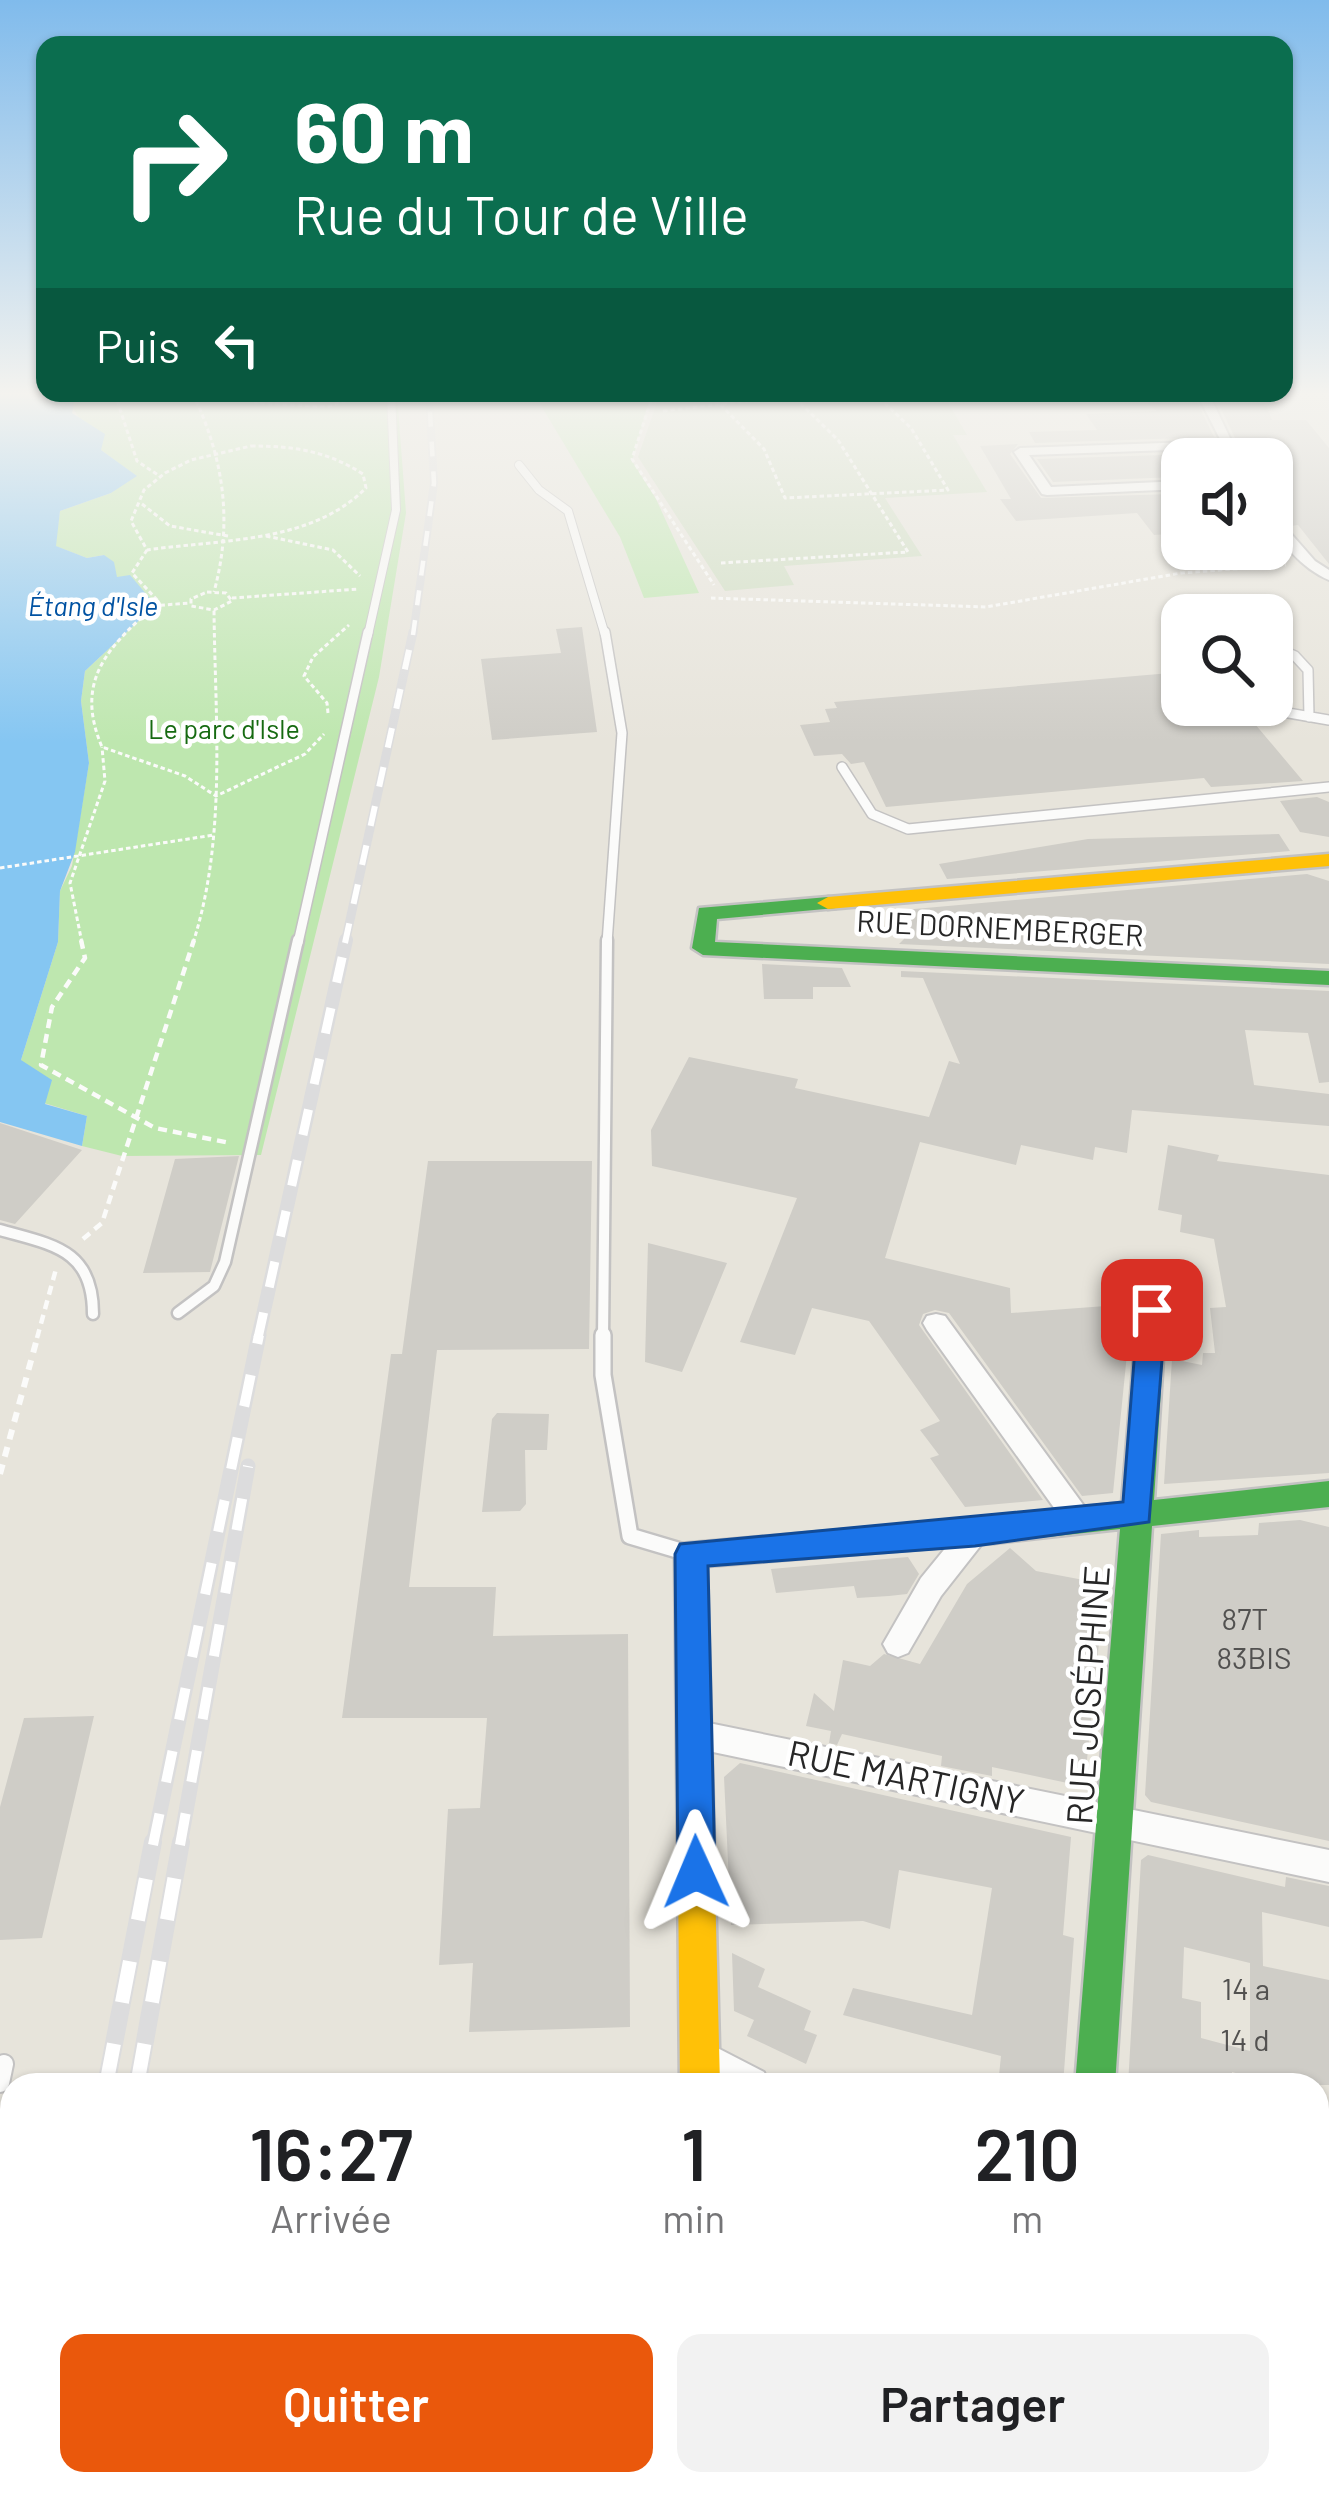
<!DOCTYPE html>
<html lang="fr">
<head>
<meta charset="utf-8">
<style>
	body { margin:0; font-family:Barlow,sans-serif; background:#f2f2f2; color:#202124; height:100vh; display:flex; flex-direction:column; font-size:45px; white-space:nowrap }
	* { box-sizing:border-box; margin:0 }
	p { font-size:39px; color:#757577 }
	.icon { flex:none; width:66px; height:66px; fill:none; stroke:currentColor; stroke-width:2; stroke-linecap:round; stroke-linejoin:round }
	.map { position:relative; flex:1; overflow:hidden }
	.panel { position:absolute; left:0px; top:2073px; width:1329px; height:423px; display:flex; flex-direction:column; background:#fff; border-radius:36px 36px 0 0; box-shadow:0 3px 9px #0004 }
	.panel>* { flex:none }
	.guide { position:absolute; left:36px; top:36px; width:1257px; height:366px; border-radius:24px; box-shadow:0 3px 9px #0004; background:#0b6e4f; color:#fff; overflow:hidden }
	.tools { position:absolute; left:1161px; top:438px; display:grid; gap:24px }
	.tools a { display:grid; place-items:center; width:132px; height:132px; border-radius:24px; background:#fff; box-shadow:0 3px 9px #0004; font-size:60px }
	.pin { position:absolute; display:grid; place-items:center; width:102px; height:102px; color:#fff; margin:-51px; border-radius:24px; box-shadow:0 6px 18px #0006 }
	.me { position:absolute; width:132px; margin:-66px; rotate:359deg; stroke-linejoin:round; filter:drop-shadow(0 0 9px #0008) }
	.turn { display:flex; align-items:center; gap:42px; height:252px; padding:0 60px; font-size:54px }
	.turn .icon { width:156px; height:156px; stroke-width:2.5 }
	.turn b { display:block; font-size:84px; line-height:102px }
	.then { display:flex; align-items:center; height:114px; padding:0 60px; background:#0003; gap:24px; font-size:45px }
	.eta { display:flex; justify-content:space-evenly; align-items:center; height:204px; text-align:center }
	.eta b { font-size:72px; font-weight:600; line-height:84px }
	.cta { display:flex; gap:24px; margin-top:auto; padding:24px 60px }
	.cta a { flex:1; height:138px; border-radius:24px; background:#ea580c; color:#fff; font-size:48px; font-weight:600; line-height:138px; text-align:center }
	.cta a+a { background:#f2f2f2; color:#202124 }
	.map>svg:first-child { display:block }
	.green { fill:#bee7af }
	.cemetery { fill:#ceddc1 }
	.water { fill:#85c6f2 }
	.building { fill:#cfcdc7; fill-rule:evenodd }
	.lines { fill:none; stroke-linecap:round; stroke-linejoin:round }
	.lane-far4-casing { stroke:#c3c2c2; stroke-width:10 }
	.lane-far3-casing { stroke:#c3c2c2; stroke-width:12 }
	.lane-far2-casing { stroke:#c3c2c2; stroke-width:15 }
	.lane-far1-casing { stroke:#c3c2c2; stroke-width:20 }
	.lane-casing { stroke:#c3c2c2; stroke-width:22 }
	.street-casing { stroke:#c3c2c2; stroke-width:4 }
	.fast-casing { stroke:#c3c2c2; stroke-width:5 }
	.slow-casing { stroke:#c3c2c2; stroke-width:5 }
	.path-far2 { stroke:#fbfbfa; stroke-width:3; stroke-dasharray:4.5 3; stroke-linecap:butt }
	.path-far1 { stroke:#fbfbfa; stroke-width:4.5; stroke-dasharray:9 6; stroke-linecap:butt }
	.path { stroke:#fbfbfa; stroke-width:6; stroke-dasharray:10 8; stroke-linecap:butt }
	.lane-far4 { stroke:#fbfbfa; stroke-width:8 }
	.lane-far3 { stroke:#fbfbfa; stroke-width:9 }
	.lane-far2 { stroke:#fbfbfa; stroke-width:10 }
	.lane-far1 { stroke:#fbfbfa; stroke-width:15 }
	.lane { stroke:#fbfbfa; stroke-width:18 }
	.street { fill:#fbfbfa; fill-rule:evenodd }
	.fast { fill:#4caf50; fill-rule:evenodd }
	.slow { fill:#ffc107; fill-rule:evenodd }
	.rail-far4-casing { stroke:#dcdcdd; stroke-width:8 }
	.rail-far3-casing { stroke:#dcdcdd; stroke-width:9 }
	.rail-far2-casing { stroke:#dcdcdd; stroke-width:14 }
	.rail-far1-casing { stroke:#dcdcdd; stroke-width:15 }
	.rail-casing { stroke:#dcdcdd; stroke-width:18 }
	.rail-far4 { stroke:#fff; stroke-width:4.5; stroke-dasharray:15; stroke-linecap:butt }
	.rail-far3 { stroke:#fff; stroke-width:6; stroke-dasharray:20; stroke-linecap:butt }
	.rail-far2 { stroke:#fff; stroke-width:9; stroke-dasharray:26; stroke-linecap:butt }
	.rail-far1 { stroke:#fff; stroke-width:10; stroke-dasharray:32; stroke-linecap:butt }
	.rail { stroke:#fff; stroke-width:14; stroke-dasharray:42; stroke-linecap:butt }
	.route { fill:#1a73e8; stroke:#114b97; stroke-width:3 }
	.labels { text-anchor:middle; stroke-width:9; stroke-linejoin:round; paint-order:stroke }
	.far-water-label { font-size:27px; font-style:italic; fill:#0052a2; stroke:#fff }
	.far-park-label { font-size:27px; fill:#166a11; stroke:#fff }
	.street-label { font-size:30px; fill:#272727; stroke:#fff }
	.near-number-label { font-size:30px; fill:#525150 }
	.near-street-label { font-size:36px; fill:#272727; stroke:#fff }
</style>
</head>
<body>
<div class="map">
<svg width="1329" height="2494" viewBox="0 0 1329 2494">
	<rect width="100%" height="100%" fill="#e7e4db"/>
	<!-- green -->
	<path class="green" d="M0,394H397L406,513L379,677L261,1155L122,1156L82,1146L87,1116L44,1103L21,1060L58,942L60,891L72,866L89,763L81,701L85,671L146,614L136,610L138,604L151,602L117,578L104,555L87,558L55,546L60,511L111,493L135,475L101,450L72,407Z
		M534,394H651L632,461L656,499L699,593L644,598L620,537Z"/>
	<!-- cemetery -->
	<path class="cemetery" d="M660,394H943L967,435H953L987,492L885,498L922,556L784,566L794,585L725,591L638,457Z"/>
	<!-- water -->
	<path class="water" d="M0,394H76L72,413L105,434L101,450L137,476L111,493L60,511L56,546L87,558L104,555L114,562L117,577L130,575L153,602L138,604L136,610L147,613L85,671L81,701L89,763L75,852L60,891L58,942L21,1060L52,1080L45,1104L87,1116L82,1146L0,1122Z"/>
	<!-- building -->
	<path class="building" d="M1177,394H1193L1214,437L1035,443L1029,432L1097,430L1086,414L1157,411L1139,396Z
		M1214,394H1262L1272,420H1306L1329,448V564L1298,525L1290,526L1272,508V459L1244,457Z
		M1018,444L1010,454L1041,498L1173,494L1182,504V533L1154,535L1137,513L1016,521L1000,499H1011L980,446Z
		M1194,454L1198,459H1172L1177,465H1166L1176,477L1053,482L1037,459Z
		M582,627L597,732L492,740L481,659L561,653L556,629Z
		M1182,672V705H1239L1303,781L1211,787L1204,778L886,807L864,762L851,764L842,754L814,756L800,725L830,722L825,709L837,708L834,702Z
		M1317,797L1329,802V837L1300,832L1280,801Z
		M1279,834L1290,851L947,879L939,864L1088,839Z
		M1307,874L1329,881V964L899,944L904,939L903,910Z
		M762,964L842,968L851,987H813V999H764Z
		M901,971L1329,991V1082L1319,1083L1308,1033L1245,1030L1254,1085L1329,1094V1126L1132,1110L1127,1153L1095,1147L1093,1160L1021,1145L1016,1165L920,1142L885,1258L1010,1288L1011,1313L1132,1304L1113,1493L1082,1496L949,1313L935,1310L923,1314L919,1325L1043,1500L965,1507L930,1458L939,1455L920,1430L940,1421L869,1321L812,1308L795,1355L740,1342L797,1198L652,1166L651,1130L689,1057L798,1079L795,1088L929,1117L949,1061L960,1064L923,978L901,977Z
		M0,1123L82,1150L15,1224L0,1220Z
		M1168,1145L1219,1155L1217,1161L1329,1175V1473L1164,1484L1172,1359L1202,1365L1203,1353H1215L1210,1308L1226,1307L1214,1239L1180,1232L1182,1215L1158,1210Z
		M239,1156L210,1272L143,1273L175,1159Z
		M428,1161H592L589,1349L437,1350L409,1587H496L493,1636L628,1634L630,2027L469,2032L473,1963L439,1965L448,1809L480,1808L487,1718H342L391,1354H402Z
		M648,1243L727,1263L682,1372L645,1362Z
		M497,1413L549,1414L547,1450H525L526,1504L520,1511L482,1512L492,1419Z
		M1300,1520L1329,1527V1841L1151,1802L1145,1795L1161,1534L1199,1530V1537L1258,1535L1259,1523Z
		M1010,1548L1036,1571L1105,1584L1085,1779L1077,1785L992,1767V1776L941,1766L942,1756L842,1734L837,1745L829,1743L831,1731L806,1726L814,1693L834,1711L843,1660L870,1666L884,1654L920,1664L967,1584Z
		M908,1557L919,1574L907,1594L889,1596L857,1598L854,1586L776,1593L771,1569Z
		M94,1716L42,1938L0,1940V1807L24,1718Z
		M740,1763L1071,1837L1063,1935L1074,1938L1063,2085H998L1001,2056L843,2015L853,1988L972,2015L992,1888L899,1870L890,1929L863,1921L731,1925L724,1777Z
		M1148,1855L1285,1887L1286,1877L1329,1886V1927L1262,1912L1263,1966L1329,1980V2085H1278L1232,2072V2085H1128L1141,1860ZM1184,1947L1250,1963V2051L1201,2038V2002L1182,1998Z
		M732,1953L765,1969L758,1987L811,2011L804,2030L817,2035L806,2064L747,2036L754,2020L734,2011Z"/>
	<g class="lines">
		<!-- lane-far4 casing -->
		<g class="lane-far4-casing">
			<path id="lane-far4" d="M519,465L539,490L568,511L605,635
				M368,635L396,510L391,394"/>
		</g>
		<!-- lane-far3 casing -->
		<g class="lane-far3-casing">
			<path id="lane-far3" d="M605,632L622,733L607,943
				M1272,646L1295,656L1308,670L1309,717
				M1248,706L1329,720
				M842,767L872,814L908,829L1329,787
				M298,943L368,632"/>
		</g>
		<!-- lane-far2 casing -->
		<g class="lane-far2-casing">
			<path id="lane-far2" d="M0,1230C53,1245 93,1249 93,1314
				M178,1313L214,1286L225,1262L298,940
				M603,1338L607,940"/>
		</g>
		<!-- lane-far1 casing -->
		<g class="lane-far1-casing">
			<path id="lane-far1" d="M603,1335V1375L630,1536L684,1552"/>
		</g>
		<!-- lane casing -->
		<g class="lane-casing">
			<path id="lane" d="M0,2083L4,2064
				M1206,2494L1207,2484"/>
		</g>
		<!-- street casing -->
		<g class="street-casing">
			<path id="street" d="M1197,394H1209L1240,459H1230L1225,448L1029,455L1051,487L1182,481V489L1047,495L1042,494L1014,452L1020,448L1221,441Z
				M1272,512L1315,561L1329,570V580C1305,570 1272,539 1272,512Z
				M936,1314L945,1316L1087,1510L1091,1518L1087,1526L1077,1530L1067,1526L927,1330L923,1323L927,1316Z
				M975,1520L985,1524L989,1532L985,1540L941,1596L908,1653L898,1657L888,1653L883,1644L921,1578L965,1524Z
				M694,1720L1329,1850V1882L694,1748L683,1744L679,1734L683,1724Z
				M700,2039L764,2072L769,2085C738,2085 696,2091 682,2057L687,2044Z
				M1317,2320L1329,2325V2365L1317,2360Z
				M691,2484H733V2494H691Z"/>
		</g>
		<!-- fast casing -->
		<g class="fast-casing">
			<path id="fast" d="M828,897L836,898V908L717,919L715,942L1329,971V985L703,955L692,948L699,908Z
				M1152,1300L1162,1303L1166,1310L1154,1500L1329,1481V1507L1152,1526L1115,2085H1075L1120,1529L994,1543L983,1539L978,1530L983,1521L994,1517L1122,1503L1138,1310L1142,1303Z"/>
		</g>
		<!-- slow casing -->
		<g class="slow-casing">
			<path id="slow" d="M1329,854V866L828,909L817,903L828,897Z
				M994,1517L1005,1521L1010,1530L1005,1539L994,1543L707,1566L720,2085H680L675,1554L680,1544Z"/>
		</g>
		<!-- path-far2 -->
		<path class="path-far2" d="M115,394L137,461L158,475
			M193,394C224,459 233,522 214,592
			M250,394L256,403L327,407L367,394
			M653,394L632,459L714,585
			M710,394L764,449L785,498L948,490L911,428L875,394
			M663,411L808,394
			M251,446C294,446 327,451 363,474L366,488C310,544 221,539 147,550L131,521L144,490L165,473L191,460Z
			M142,504L170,526L228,536
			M266,536L333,550L360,576
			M147,550L132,573L159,602C110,645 73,679 102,747L185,776L216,796L305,754L324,734
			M721,563L908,552L838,440L791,394
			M207,592L226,593L232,601L214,610L191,606V599Z
			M232,598L359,589
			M711,598L986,607L1181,573L1286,565
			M138,607L190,603
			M328,713L327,703L304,676L313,657L349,625
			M0,868L214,835
			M82,943L70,883L105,781L102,747
			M193,943C227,838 215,719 214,610"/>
		<!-- path-far1 -->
		<path class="path-far1" d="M81,940L85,958L52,1007L41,1065L155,1128L230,1143
			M83,1239L102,1223L194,940
			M37,1338L56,1269"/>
		<!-- path -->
		<path class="path" d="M0,1474L38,1335"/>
		<!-- lane-far4 -->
		<use href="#lane-far4" class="lane-far4"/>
		<!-- lane-far3 -->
		<use href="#lane-far3" class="lane-far3"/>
		<!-- lane-far2 -->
		<use href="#lane-far2" class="lane-far2"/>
		<!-- lane-far1 -->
		<use href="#lane-far1" class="lane-far1"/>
		<!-- lane -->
		<use href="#lane" class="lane"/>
		<!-- street -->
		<use href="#street" class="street"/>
		<!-- fast -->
		<use href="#fast" class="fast"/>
		<!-- slow -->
		<use href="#slow" class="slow"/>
		<!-- rail-far4 casing -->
		<g class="rail-far4-casing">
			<path id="rail-far4" d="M413,635L434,483L429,394"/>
		</g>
		<!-- rail-far3 casing -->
		<g class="rail-far3-casing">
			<path id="rail-far3" d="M345,943L413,632"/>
		</g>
		<!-- rail-far2 casing -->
		<g class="rail-far2-casing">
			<path id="rail-far2" d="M258,1338L346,940"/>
		</g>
		<!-- rail-far1 casing -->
		<g class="rail-far1-casing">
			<path id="rail-far1" d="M153,1845L259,1335
				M180,1845L248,1466"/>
		</g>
		<!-- rail casing -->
		<g class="rail-casing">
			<path id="rail" d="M106,2085L153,1842
				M137,2085L181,1842
				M37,2494L39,2484
				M78,2494L80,2484"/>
		</g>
		<!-- rail-far4 -->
		<use href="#rail-far4" class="rail-far4"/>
		<!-- rail-far3 -->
		<use href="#rail-far3" class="rail-far3"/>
		<!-- rail-far2 -->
		<use href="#rail-far2" class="rail-far2"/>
		<!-- rail-far1 -->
		<use href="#rail-far1" class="rail-far1"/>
		<!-- rail -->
		<use href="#rail" class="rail"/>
	</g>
	<!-- sky -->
	<linearGradient id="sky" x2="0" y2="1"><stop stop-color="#80bbec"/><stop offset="0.53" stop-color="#f4f3ef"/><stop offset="1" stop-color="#f4f3ef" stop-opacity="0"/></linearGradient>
	<rect width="1329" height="743" fill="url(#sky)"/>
	<!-- route -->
	<path class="route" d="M1152,1299L1166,1310L1149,1522L975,1546L708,1566L715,1872L710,1885L696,1890L683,1885L678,1872L675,1554L680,1544L1123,1502L1138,1310Z"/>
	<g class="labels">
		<!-- far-water labels -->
		<g class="far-water-label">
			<text x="93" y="616">Étang d'Isle</text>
		</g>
		<!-- far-park labels -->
		<g class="far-park-label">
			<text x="224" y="739">Le parc d'Isle</text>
		</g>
		<!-- street labels -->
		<g class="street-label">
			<text transform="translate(1000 929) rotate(3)" y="10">RUE DORNEMBERGER</text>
		</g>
		<!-- near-number labels -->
		<g class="near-number-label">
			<text x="1245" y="1630">87T</text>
			<text x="1254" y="1669">83BIS</text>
			<text x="1246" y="2000">14 a</text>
			<text x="1245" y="2051">14 d</text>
		</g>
		<!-- near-street labels -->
		<g class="near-street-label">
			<text transform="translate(1088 1695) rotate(-86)" y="13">RUE JOSÉPHINE</text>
			<text transform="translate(906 1777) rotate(12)" y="13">RUE MARTIGNY</text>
		</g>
	</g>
</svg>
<div class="tools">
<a><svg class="icon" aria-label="sound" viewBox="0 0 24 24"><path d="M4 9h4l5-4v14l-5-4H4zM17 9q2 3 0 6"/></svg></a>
<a><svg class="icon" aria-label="search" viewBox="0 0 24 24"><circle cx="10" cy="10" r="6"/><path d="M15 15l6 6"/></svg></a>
</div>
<div class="pin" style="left:1152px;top:1310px;background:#d93025"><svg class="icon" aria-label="arrive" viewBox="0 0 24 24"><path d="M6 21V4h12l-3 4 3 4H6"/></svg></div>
<svg class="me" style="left:696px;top:1872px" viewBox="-20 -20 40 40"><path d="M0-17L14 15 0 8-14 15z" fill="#1a73e8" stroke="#fff" stroke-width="4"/></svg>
<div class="guide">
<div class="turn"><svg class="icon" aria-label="right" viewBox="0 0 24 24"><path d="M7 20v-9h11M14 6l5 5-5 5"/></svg><div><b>60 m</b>Rue du Tour de Ville</div></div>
<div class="then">Puis<svg class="icon" aria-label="left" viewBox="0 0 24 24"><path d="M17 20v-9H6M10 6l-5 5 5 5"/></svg></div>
</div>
<section class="panel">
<div class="eta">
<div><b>16:27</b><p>Arrivée</p></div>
<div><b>1</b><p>min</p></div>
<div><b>210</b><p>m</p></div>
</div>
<div class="cta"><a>Quitter</a><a>Partager</a></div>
</section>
</div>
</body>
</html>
